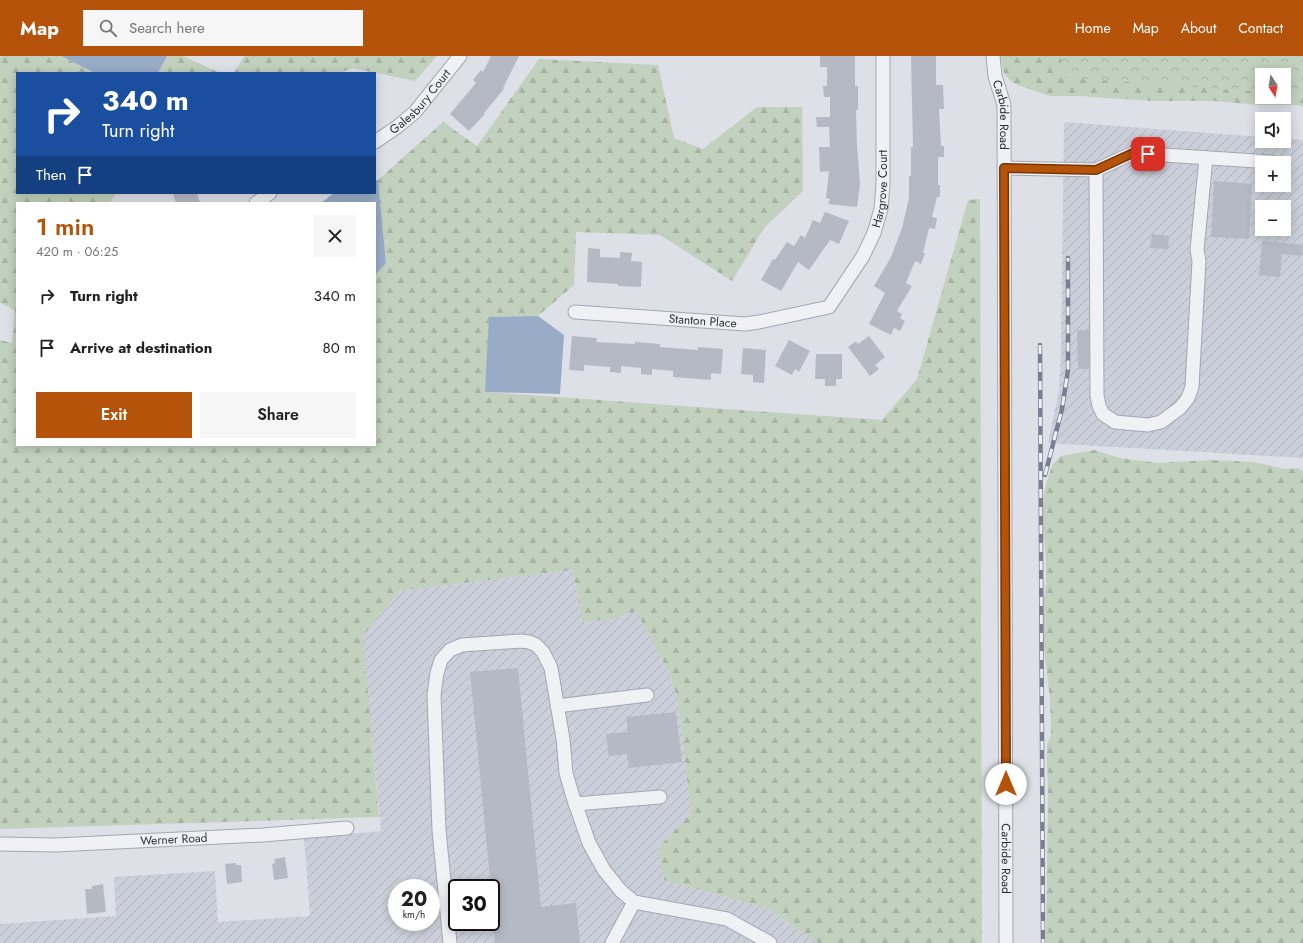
<!DOCTYPE html>
<html lang="en">
<head>
<meta charset="utf-8">
<style>
	body { margin:0; font-family:Jost,sans-serif; background:#f6f6f6; color:#222; height:100vh; display:flex; flex-direction:column; font-size:15px; white-space:nowrap }
	* { box-sizing:border-box; margin:0 }
	p { font-size:13px; color:#767676 }
	.icon { flex:none; width:22px; height:22px; fill:none; stroke:currentColor; stroke-width:2; stroke-linecap:round; stroke-linejoin:round }
	.map { position:relative; flex:1; overflow:hidden }
	.panel { position:absolute; left:16px; top:146px; width:360px; height:244px; display:flex; flex-direction:column; background:#fff; border-radius:0px; box-shadow:0 2px 10px #0003 }
	.panel>* { flex:none }
	.banner { position:absolute; left:16px; top:16px; width:360px; height:122px; border-radius:0px; box-shadow:0 2px 10px #0003; background:#1a4fa0; color:#fff; overflow:hidden }
	.needle { width:26px; rotate:168deg }
	.controls { position:absolute; left:1255px; top:12px; display:grid; gap:8px }
	.controls a { display:grid; place-items:center; width:36px; height:36px; border-radius:0px; background:#fff; box-shadow:0 2px 10px #0003; font-size:20px }
	.speed { position:absolute; left:388px; top:823px; display:flex; gap:8px; font-size:20px; font-weight:700; text-align:center }
	.speed>* { display:grid; place-content:center; width:52px; height:52px; border-radius:50%; background:#fff; box-shadow:0 2px 10px #0003; line-height:1 }
	.speed small { font-size:10px; font-weight:400 }
	.speed .limit { border:2px solid #111; border-radius:6px; background:#fff; color:#111 }
	.pin { position:absolute; display:grid; place-items:center; width:34px; height:34px; color:#fff; margin:-17px; border-radius:8px; box-shadow:0 2px 6px #0006 }
	.me { position:absolute; width:44px; margin:-22px; rotate:0deg; stroke-linejoin:round; filter:drop-shadow(0 0 3px #0008) }
	.turn { display:flex; align-items:center; gap:14px; height:84px; padding:0 20px; font-size:18px }
	.turn .icon { width:52px; height:52px; stroke-width:2.5 }
	.turn b { display:block; font-size:28px; line-height:34px }
	.then { display:flex; align-items:center; height:38px; padding:0 20px; background:#0003; gap:8px; font-size:15px }
	.round { display:grid; place-items:center; flex:none; width:42px; height:42px; border-radius:0px; background:#f6f6f6 }
	.overview { display:flex; align-items:center; justify-content:space-between; height:68px; padding:0 20px }
	h1 { font-size:24px; font-weight:600; line-height:30px; color:#b45309 }
	.action { display:flex; gap:8px; margin-top:auto; padding:8px 20px }
	.action a { flex:1; height:46px; border-radius:0px; background:#b45309; color:#fff; font-size:16px; font-weight:600; line-height:46px; text-align:center }
	.action a+a { background:#f6f6f6; color:#222 }
	ul { padding:0; list-style:none }
	li { display:flex; align-items:center; gap:12px; height:52px; padding:0 20px }
	li div { flex:1 }
	li b { display:block; font-size:15px }
	li em { font-style:normal }
	header { display:flex; align-items:center; gap:24px; box-sizing:border-box; height:56px; padding:0 20px; background:#b45309; color:#fff }
	header strong { font-size:19px }
	nav { display:flex; gap:22px; margin-inline-start:auto; font-size:14px }
	.search { width:280px; height:36px; background:#f6f6f6; display:flex; align-items:center; gap:10px; box-sizing:border-box; padding:0 14px; border-radius:0px; color:#767676; font-size:15px }
	.map>svg:first-child { display:block }
	.industrial { fill:url(#industrial-furrows); fill-rule:evenodd }
	.forest { fill:url(#forest-firs); fill-rule:evenodd }
	.park { fill:url(#park-crowns) }
	.water { fill:#98acc7 }
	.building { fill:#b5b9c4 }
	.lines { fill:none; stroke-linecap:round; stroke-linejoin:round }
	.minor-casing { stroke:#a3a7b1; stroke-width:15 }
	.minor { stroke:#f0f1f5; stroke-width:13 }
	.rail-casing { stroke:#777f90; stroke-width:4.5 }
	.rail { stroke:#eceff5; stroke-width:3; stroke-dasharray:9; stroke-linecap:butt }
	.route-casing { stroke:#753606; stroke-width:10 }
	.route { stroke:#b45309; stroke-width:7 }
	.labels { text-anchor:middle; stroke-width:4; stroke-linejoin:round; paint-order:stroke }
	.street-label { font-size:12px; fill:#272e3d; stroke:#eceff5 }
</style>
</head>
<body>
<header>
<strong>Map</strong>
<div class="search"><svg class="icon" aria-label="search" viewBox="0 0 24 24"><circle cx="10" cy="10" r="6"/><path d="M15 15l6 6"/></svg>Search here</div>
<nav><a>Home</a><a>Map</a><a>About</a><a>Contact</a></nav>
</header>
<div class="map">
<svg width="1303" height="887" viewBox="0 0 1303 887">
	<defs>
		<pattern id="industrial-furrows" width="10" height="10" patternUnits="userSpaceOnUse"><rect width="10" height="10" fill="#cbcfd9"/><path d="M-1 1l2-2M0 10L10 0M9 11l2-2" fill="none" stroke="#aeb2bb"/></pattern>
		<pattern id="forest-firs" width="22" height="20" patternUnits="userSpaceOnUse"><rect width="22" height="20" fill="#c2d1be"/><path d="M5 1l3.5 6h-7zM16 11l3.5 6h-7z" fill="#a7b4a4"/></pattern>
		<pattern id="park-crowns" width="20" height="18" patternUnits="userSpaceOnUse"><rect width="20" height="18" fill="#c2d1be"/><path d="M2 6a3 3 0 1 1 6 0M12 15a3 3 0 1 1 6 0" fill="none" stroke="#a7b4a4"/></pattern>
	</defs>
	<rect width="100%" height="100%" fill="#dde0e7"/>
	<!-- industrial -->
	<path class="industrial" d="M1064,66L1262,81V85H1284V82L1303,84V402L1048,387L1059,336L1061,295ZM1262,107H1284V129H1262ZM1262,151H1284V173H1262Z
		M573,514L582,566L613,563L636,554L669,616L678,645L691,757L658,792L664,824L767,852L818,887H0V868L116,860L114,821L215,815L218,866L310,860L304,782L381,775L362,580L399,535ZM397,832H431V866H397ZM457,832H491V866H457Z"/>
	<!-- forest -->
	<path class="forest" d="M1,0H61L95,17H17V137H116L110,147H17V389H375V219L386,207L378,124L443,66L477,90L539,3L658,9L674,82L703,93L757,51H802L803,135L764,172L732,225L660,179L576,176L574,229L538,260L490,261L486,336L882,364L917,323L968,144L980,143L982,887H818L767,852L664,824L658,792L691,757L678,645L669,616L636,555L613,563L582,566L573,514L399,535L363,580L379,761L0,773V284L12,287L15,254L0,247V2Z
		M167,0H183L220,17H158Z
		M244,0H437L415,25L352,12L340,17H234Z
		M1000,0H1303V51L1298,49H1259L1214,45H1153L1078,40H1050L1018,29L1012,26L1004,18ZM1262,19H1284V41H1262Z
		M1094,394L1120,402L1158,407L1211,404L1252,406L1286,413L1298,412L1303,415V887H1046L1048,735L1047,708V689L1051,678L1050,644L1044,593L1043,545L1046,527V506L1042,461L1043,441L1046,428L1052,409L1061,400Z"/>
	<!-- park -->
	<path class="park" d="M1061,0H1303V39L1284,38V19H1262V36L1061,21Z"/>
	<!-- water -->
	<path class="water" d="M61,0H167L158,17H95Z
		M375,124H378L386,207L375,219V147H321L334,137H375Z
		M538,260L564,279L560,338L485,336L489,261Z"/>
	<!-- building -->
	<path class="building" d="M491,0H519L503,32L504,33L484,57L485,58L469,75L450,58L476,27L473,24L481,14L483,16Z
		M820,0H855V30H858V54H856L857,90L860,128L857,151L828,148L830,143L826,142L829,115L820,116L819,91H830L829,71H817L816,61H830V41H824L823,30H827V11H820Z
		M911,0H936V29H943L944,53H939L941,90H944V101H938V129H940V141H937L932,161L937,162L935,173L929,172L923,197H925L921,208L915,205L906,227L912,230L897,255L902,258L900,262L905,265L900,275L894,272L891,279L869,268L885,237L874,230L891,201L902,172L909,142V120H911V91H913Z
		M1214,125L1252,128L1249,183L1211,181Z
		M173,137H197L200,147H176Z
		M825,156L849,165L839,188L830,184L809,214L798,206L781,235L761,224L773,203L775,204L787,186L794,190L801,179L805,182L813,164L820,167Z
		M1152,178L1169,180L1168,193L1150,192Z
		M1262,185L1303,189L1302,200L1282,198L1280,221L1259,219Z
		M588,192L600,193V201L620,202V196L632,197L631,205L642,206L641,231L618,230V228L587,226Z
		M1077,274H1089V313H1078Z
		M572,280L597,282L596,286L635,288V286L660,288V291L698,294V291L723,293L721,318L711,317V324L673,321V315L652,313V319L641,318V312L621,310V317L610,316V311L584,309V315L569,314Z
		M869,280L885,301L875,309L879,313L870,320L848,291L856,285L858,288Z
		M789,284L810,295L799,316L795,313L792,319L775,310Z
		M743,292L766,294L764,327L753,326V319L741,318Z
		M816,298H842V323H836V330H825V323H815Z
		M518,612L541,851L576,847L580,887H495L491,832L470,616Z
		M676,656L682,706L629,712L627,698L609,700L606,678L628,676L626,661Z
		M285,801L288,822L274,824L272,808L275,807L274,803Z
		M236,807V809H241L242,826L227,828L225,808Z
		M103,828L106,856L87,858L85,833H92V830Z"/>
	<g class="lines">
		<!-- minor casing -->
		<g class="minor-casing">
			<g id="minor">
				<path id="s1" d="M993,0L995,20L1004,49L1006,887"/>
				<path id="s2" d="M375,86L397,71L415,56L460,0"/>
				<path d="M1004,112L1096,114L1133,97L1272,106"/>
				<path d="M1096,114L1097,339L1099,350L1103,358L1115,366L1148,369L1161,366L1180,352L1188,342L1192,331L1199,205L1197,194L1206,102"/>
				<path d="M256,147L270,137"/>
				<path id="s3" d="M575,256L745,268L759,266L829,251L863,200L874,177L881,153L883,128V0"/>
				<path d="M557,650L647,639"/>
				<path d="M575,748L660,741"/>
				<path id="s4" d="M0,788L56,789L263,779L347,772"/>
				<path d="M450,887L439,774L434,639L437,617L441,604L450,594L462,589L521,585L529,586L536,589L543,596L551,612L563,683L566,717L572,738L589,787L604,814L621,835L634,846L727,863L770,887"/>
				<path d="M612,887L634,846"/>
			</g>
		</g>
		<!-- minor -->
		<use href="#minor" class="minor"/>
		<!-- rail casing -->
		<g class="rail-casing">
			<path id="rail" d="M1040,289L1043,887
				M1045,419L1062,353L1068,314V202"/>
		</g>
		<!-- rail -->
		<use href="#rail" class="rail"/>
	</g>
	<g class="lines">
		<!-- route casing -->
		<g class="route-casing">
			<path id="route" d="M1006,728L1004,112L1096,114L1133,97L1148,98"/>
		</g>
		<!-- route -->
		<use href="#route" class="route"/>
	</g>
	<g class="labels">
		<!-- street labels -->
		<g class="street-label">
			<text dy="4" stroke="none"><textPath href="#s2" startOffset="61">Galesbury Court</textPath></text>
			<text dy="4" stroke="none"><textPath href="#s1" startOffset="60">Carbide Road</textPath></text>
			<text dy="4" stroke="none"><textPath href="#s3" startOffset="388">Hargrove Court</textPath></text>
			<text dy="4" stroke="none"><textPath href="#s3" startOffset="128">Stanton Place</textPath></text>
			<text dy="4" stroke="none"><textPath href="#s4" startOffset="174">Werner Road</textPath></text>
			<text dy="4" stroke="none"><textPath href="#s1" startOffset="804">Carbide Road</textPath></text>
		</g>
	</g>
</svg>
<div class="controls">
<a><svg class="needle" viewBox="-14 -14 28 28"><path d="M0-13l5 13h-10z" fill="#e53935"/><path d="M0 13l5-13h-10z" fill="#767676"/></svg></a>
<a><svg class="icon" aria-label="sound" viewBox="0 0 24 24"><path d="M4 9h4l5-4v14l-5-4H4zM17 9q2 3 0 6"/></svg></a>
<a>+</a>
<a>−</a>
</div>
<div class="speed"><div>20<small>km/h</small></div><div class="limit">30</div></div>
<div class="pin" style="left:1148px;top:98px;background:#d93025"><svg class="icon" aria-label="arrive" viewBox="0 0 24 24"><path d="M6 21V4h12l-3 4 3 4H6"/></svg></div>
<svg class="me" style="left:1006px;top:728px" viewBox="-20 -20 40 40"><circle r="19" fill="#fff"/><path d="M0-13L10 11 0 6-10 11z" fill="#b45309"/></svg>
<div class="banner">
<div class="turn"><svg class="icon" aria-label="right" viewBox="0 0 24 24"><path d="M7 20v-9h11M14 6l5 5-5 5"/></svg><div><b>340 m</b>Turn right</div></div>
<div class="then">Then<svg class="icon" aria-label="arrive" viewBox="0 0 24 24"><path d="M6 21V4h12l-3 4 3 4H6"/></svg></div>
</div>
<section class="panel">
<div class="overview"><div><h1>1 min</h1><p>420 m · 06:25</p></div><a class="round"><svg class="icon" aria-label="close" viewBox="0 0 24 24"><path d="M6 6l12 12M18 6L6 18"/></svg></a></div>
<ul>
<li><svg class="icon" aria-label="right" viewBox="0 0 24 24"><path d="M7 20v-9h11M14 6l5 5-5 5"/></svg><div><b>Turn right</b></div><em>340 m</em></li>
<li><svg class="icon" aria-label="arrive" viewBox="0 0 24 24"><path d="M6 21V4h12l-3 4 3 4H6"/></svg><div><b>Arrive at destination</b></div><em>80 m</em></li>
</ul>
<div class="action"><a>Exit</a><a>Share</a></div>
</section>
</div>
</body>
</html>
